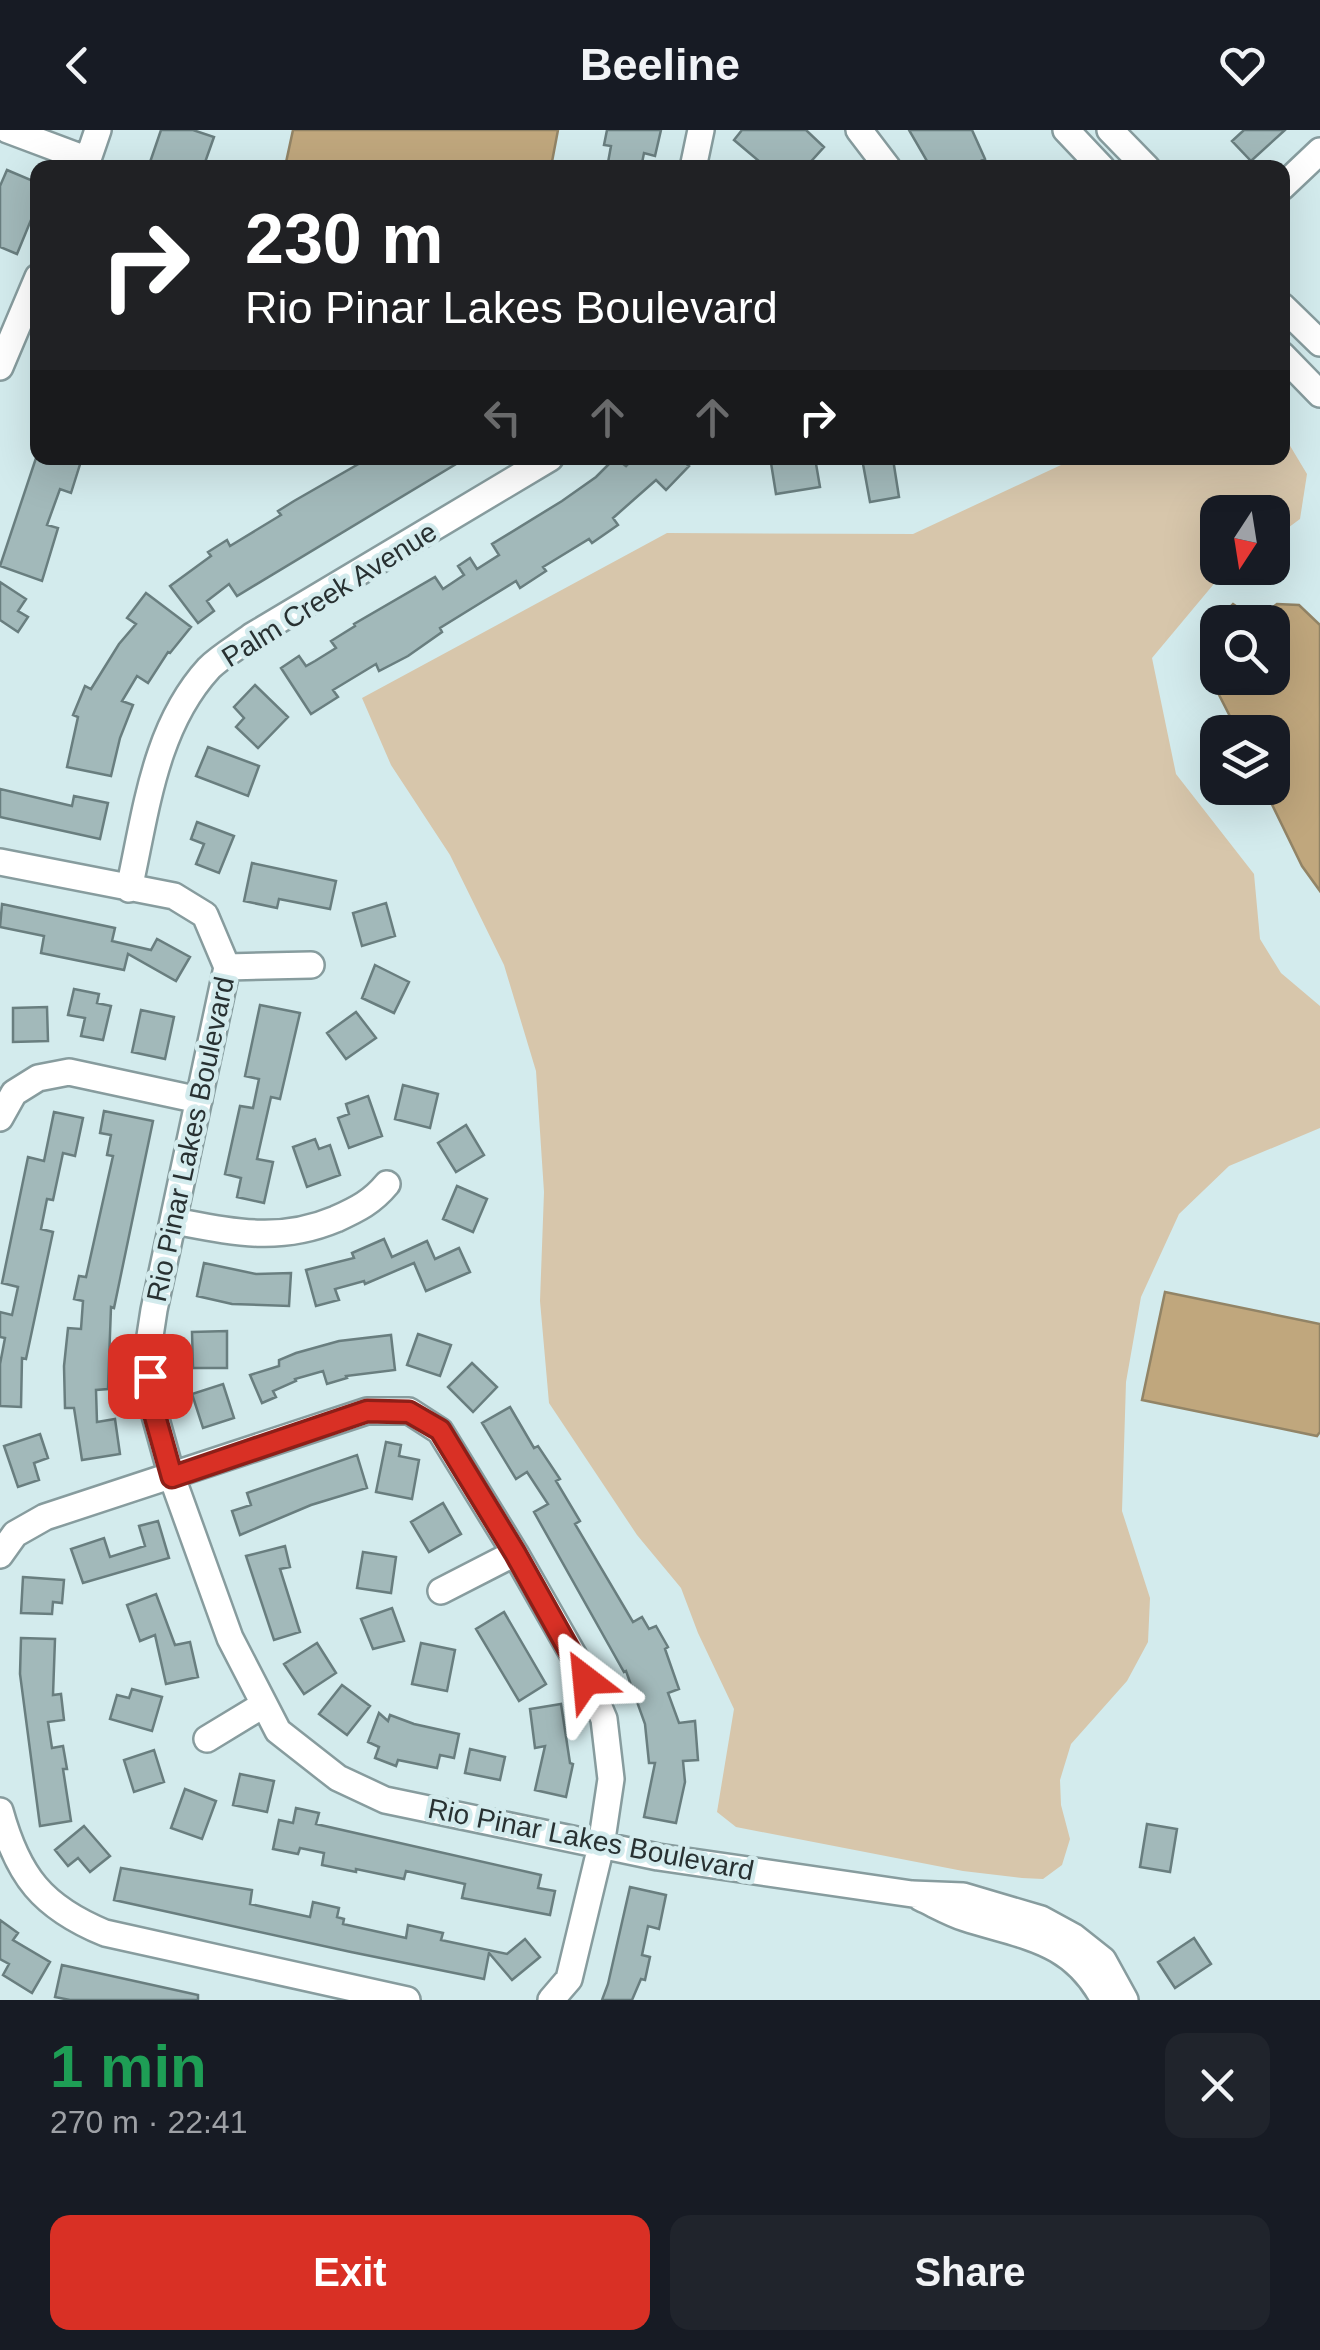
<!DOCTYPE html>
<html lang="en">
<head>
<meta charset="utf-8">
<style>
	body { margin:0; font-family:Arial,sans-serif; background:#20242c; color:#f1f3f6; height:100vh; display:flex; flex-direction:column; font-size:38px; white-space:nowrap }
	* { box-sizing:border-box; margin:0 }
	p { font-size:32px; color:#9ea1a6 }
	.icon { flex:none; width:55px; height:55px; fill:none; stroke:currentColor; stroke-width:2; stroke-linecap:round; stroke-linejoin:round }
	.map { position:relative; height:1870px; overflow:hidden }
	.details { display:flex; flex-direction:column; background:#171b24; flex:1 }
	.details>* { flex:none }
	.hud { position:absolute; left:30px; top:30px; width:1260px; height:305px; border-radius:20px; box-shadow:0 10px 40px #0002; background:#202124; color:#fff; overflow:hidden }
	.needle { width:65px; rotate:192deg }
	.controls { position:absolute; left:1200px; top:365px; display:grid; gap:20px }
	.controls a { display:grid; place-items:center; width:90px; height:90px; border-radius:20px; background:#171b24; box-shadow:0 10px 40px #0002; font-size:50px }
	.pin { position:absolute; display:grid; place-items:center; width:85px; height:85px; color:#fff; margin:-42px; border-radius:20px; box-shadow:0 5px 15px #0006 }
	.me { position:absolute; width:110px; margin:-55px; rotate:331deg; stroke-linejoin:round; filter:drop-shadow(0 0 8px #0008) }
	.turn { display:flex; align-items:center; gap:35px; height:210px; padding:0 50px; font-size:45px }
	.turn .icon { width:130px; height:130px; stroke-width:2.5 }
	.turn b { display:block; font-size:70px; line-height:85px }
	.lanes { display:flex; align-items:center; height:95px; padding:0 50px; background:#0003; justify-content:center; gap:50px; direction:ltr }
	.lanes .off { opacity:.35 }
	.round { display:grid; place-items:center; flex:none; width:105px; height:105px; border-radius:20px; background:#20242c }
	.head { display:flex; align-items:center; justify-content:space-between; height:170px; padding:0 50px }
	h1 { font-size:60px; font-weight:700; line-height:75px; color:#1e9e55 }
	.action { display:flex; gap:20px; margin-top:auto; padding:20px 50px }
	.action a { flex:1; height:115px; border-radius:20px; background:#d93025; color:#fff; font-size:40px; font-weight:700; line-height:115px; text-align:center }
	.action a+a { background:#20242c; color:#f1f3f6 }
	header { display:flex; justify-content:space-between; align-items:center; height:130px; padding:0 50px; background:#171b24; font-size:45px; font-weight:700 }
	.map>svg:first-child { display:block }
	.green { fill:#d7c6ab }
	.water { fill:#c0a77d; stroke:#928466; stroke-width:2.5 }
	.building { fill:#a2b9ba; stroke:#697e7f; stroke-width:2.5 }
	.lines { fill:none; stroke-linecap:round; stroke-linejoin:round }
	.minor-casing { stroke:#879c9e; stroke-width:30 }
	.minor { stroke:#fff; stroke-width:25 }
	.route-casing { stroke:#8d1f18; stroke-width:25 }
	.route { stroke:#d93025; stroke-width:18 }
	.labels { text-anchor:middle; stroke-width:9; stroke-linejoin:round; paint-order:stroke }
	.street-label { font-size:28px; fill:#283132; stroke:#d3ebed }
</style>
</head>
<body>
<header><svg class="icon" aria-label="back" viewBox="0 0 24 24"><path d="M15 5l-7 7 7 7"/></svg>Beeline<svg class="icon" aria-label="heart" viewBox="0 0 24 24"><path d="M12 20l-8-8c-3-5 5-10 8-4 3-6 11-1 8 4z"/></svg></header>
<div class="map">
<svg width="1320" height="1870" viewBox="0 0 1320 1870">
	<rect width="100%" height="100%" fill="#d3ebed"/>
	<!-- green -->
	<path class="green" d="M1283,304L1307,344L1300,389L1273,409L1272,382H1218V438H1234L1218,449L1152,528L1176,644L1254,744L1260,809L1281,843L1320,876V998L1229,1036L1179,1084L1141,1167L1126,1252L1122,1381L1150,1468L1148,1512L1127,1551L1071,1614L1060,1650L1061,1675L1070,1709L1062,1735L1043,1749L1022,1748L963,1741L736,1697L717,1682L734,1579L698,1503L681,1458L637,1405L549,1273L540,1171L544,1062L536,941L504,835L450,725L391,635L362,568L667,403L913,404L1076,328H1282Z"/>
	<!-- water -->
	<path class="water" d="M293,0H558L551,37H285Z
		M1233,474L1256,490L1277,474L1299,475L1320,495V761L1302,736L1264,658H1272V602H1238L1213,553L1217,534L1218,548H1272V492H1218L1217,500L1215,492Z
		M1165,1162L1320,1194V1302L1317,1306L1142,1270Z"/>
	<!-- building -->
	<path class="building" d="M161,0H193L214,7L203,38H148Z
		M607,0H661L655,26L644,23L641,38H607L611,16L604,15Z
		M742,0H806L824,17L805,38H767L734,10Z
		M909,0H972L985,29L966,38H931Z
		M1244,0H1285L1251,31L1232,11Z
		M7,40L38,53V87L33,85L17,124L0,117V56Z
		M36,328H82L71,363L60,359L47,395L58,398L42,451L0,436Z
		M369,328H466L237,466L229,454L207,471L214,481L198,493L170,456L211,426L208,422L227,410L230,416L281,385L278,381L294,371Z
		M615,328L626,336L634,328H679L689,336L666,360L656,350L613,388L618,395L592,413L589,409L543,437L546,441L520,458L516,451L482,472L440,498L442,502L408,526L379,541L376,534L333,560L338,567L311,584L281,538L299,526L306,536L315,531L336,518L331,511L355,496L354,494L435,447L443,459L464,445L458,436L470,428L477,439L499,425L492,414L562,371L596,347Z
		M803,328H815L820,357L776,364L771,333Z
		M893,329L899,367L870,372L863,334Z
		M0,452L26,469L18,481L28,487L18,502L0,490Z
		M146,463L191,497L170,523L168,522L148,553L137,546L122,571L133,575L120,608L111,646L67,637L78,587L73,585L85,556L91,559L119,514L136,494L127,488Z
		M255,555L288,587L258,618L236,597L244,588L234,577Z
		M208,617L259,636L248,666L196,646Z
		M0,659L72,676L74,666L108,673L100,709L0,687Z
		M197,692L234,706L219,743L196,734L204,714L191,709Z
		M252,733L336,751L330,779L279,769L277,778L244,771Z
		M386,773L395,806L362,816L353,783Z
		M2,774L115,798L112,811L151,820L157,809L190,827L176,851L128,824L124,840L41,823L44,806L0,797Z
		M375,835L409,852L394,883L362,868Z
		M74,859L99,864L97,873L111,876L103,910L81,906L85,888L68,885Z
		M260,875L300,883L280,969L271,967L257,1029L273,1032L264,1073L237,1067L241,1048L225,1044L240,976L253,978L259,949L245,946Z
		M47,877L48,911L13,912V878Z
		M141,880L174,887L165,929L132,922Z
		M356,882L376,908L346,929L327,903Z
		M403,955L438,964L430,998L395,989Z
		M368,966L382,1006L349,1018L338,988L349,984L346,974Z
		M104,981L153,991L114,1178L111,1177L108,1259L96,1260L97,1292L115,1289L120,1324L82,1330L74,1278H65L64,1236L68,1198L81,1199L83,1171L74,1169L79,1146L86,1147L113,1026L107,1025L111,1005L100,1003Z
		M54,982L83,988L75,1026L63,1023L53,1070L47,1069L41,1099L53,1102L26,1229L22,1228L21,1277L0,1276V1234L5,1208L0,1207V1182L12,1185L18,1157L2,1153L28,1027L44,1031Z
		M466,995L484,1025L456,1042L438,1013Z
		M315,1009L319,1019L330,1015L340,1045L307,1057L293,1017Z
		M457,1056L487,1069L473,1102L443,1089Z
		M384,1109L392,1127L427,1111L435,1129L459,1118L470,1142L426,1161L414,1133L365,1154L364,1151L335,1159L339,1170L316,1176L306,1140L354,1128L352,1123Z
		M204,1133L256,1144L291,1143L289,1176L232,1174L197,1166Z
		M227,1201V1238H193L192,1202Z
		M418,1204L451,1215L440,1246L407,1235Z
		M391,1205L395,1240L346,1246L347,1248L327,1254L323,1241L295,1249L296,1251L273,1261L276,1267L262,1273L250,1245L279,1236V1230L296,1223L339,1211Z
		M472,1233L497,1257L473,1282L448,1257Z
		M223,1254L234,1288L203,1298L192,1264Z
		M510,1277L534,1318L538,1316L560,1349L556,1351L580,1391L575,1394L633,1492L642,1487L649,1499L656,1496L668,1517L665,1519L679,1559L668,1563L679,1593L695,1591L698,1630L683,1631L685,1652L676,1693L644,1687L655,1633H649L645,1594L626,1541L624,1542L534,1382L548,1374L527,1342L516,1349L482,1293Z
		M40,1304L48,1328L34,1333L39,1350L18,1357L4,1316Z
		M386,1312L401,1315L399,1326L419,1330L412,1369L376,1362Z
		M357,1325L367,1358L311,1375L240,1405L232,1381L251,1375L247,1363Z
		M443,1373L461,1404L429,1422L411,1392Z
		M158,1391L169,1428L83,1453L71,1419L104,1408L110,1427L145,1416L139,1396Z
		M285,1416L290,1437L280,1439L300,1502L274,1510L246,1426Z
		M363,1422L396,1427L391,1463L357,1458Z
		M23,1447L64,1450L62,1473L53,1472L52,1484L21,1483Z
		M156,1464L175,1515L190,1512L198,1547L166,1554L155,1505L140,1511L127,1475Z
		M392,1478L404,1511L373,1519L361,1489Z
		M504,1482L546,1554L519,1571L476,1499Z
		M21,1508L55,1509L53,1565L61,1564L64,1590L48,1592L52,1618L63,1616L67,1639H63L71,1691L40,1696L20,1544Z
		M317,1513L336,1543L304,1564L284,1534Z
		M421,1513L455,1520L447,1561L412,1554Z
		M342,1555L370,1576L347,1605L319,1584Z
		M132,1559L162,1567L152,1601L110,1589L117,1565L129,1568Z
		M561,1574L570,1633L573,1634L566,1667L535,1660L545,1616L535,1618L530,1579Z
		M379,1583L388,1591L390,1585L414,1594L459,1604L454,1628L440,1625L437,1638L398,1630L396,1636L375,1628L379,1617L368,1612Z
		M470,1619L505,1627L500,1650L465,1643Z
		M154,1620L164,1652L134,1662L124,1630Z
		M240,1644L274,1651L267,1682L233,1675Z
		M185,1659L216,1671L202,1709L171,1698Z
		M296,1678L319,1683L316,1694L541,1745L538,1758L555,1761L550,1785L462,1768L465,1754L406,1741L404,1749L356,1739V1742L322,1735L324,1723L300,1718L298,1724L273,1719L279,1690L293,1693Z
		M1147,1694L1177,1699L1170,1742L1140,1737Z
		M84,1696L110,1726L90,1742L78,1728L68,1736L55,1720Z
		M121,1738L252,1760L250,1774L310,1787L313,1772L339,1778L337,1787L344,1789L343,1794L406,1808L408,1795L443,1803L441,1810L507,1824L525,1809L540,1827L512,1850L489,1823L484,1849L351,1822L114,1770Z
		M630,1757L666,1765L659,1799L648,1796L642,1825L650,1827L645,1850L641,1849L632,1870H602L608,1854Z
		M0,1790L18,1803L13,1810L50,1832L32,1863L3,1845L9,1834L0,1829Z
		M1194,1808L1211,1834L1175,1858L1158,1832Z
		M62,1835L198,1865V1870H70L55,1867Z"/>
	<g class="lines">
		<!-- minor casing -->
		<g class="minor-casing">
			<path id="minor" d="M8,0L88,30
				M859,0L888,38
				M1066,0L1102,38
				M1110,0L1147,38
				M85,38L98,0
				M693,38L701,0
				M1282,57L1320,21
				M1282,176L1320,213
				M1282,225L1320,264
				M0,237L38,147
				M0,732L174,766L205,785L227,837L154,1180L148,1219L151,1271L172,1347L230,1508L278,1601L338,1648L385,1670L658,1727L912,1764L963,1766L1041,1789L1074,1807L1103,1830L1125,1870
				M129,759C146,683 154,598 209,538C221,526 239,516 252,506L550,328
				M227,837L311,835
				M0,988L14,963L38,948L69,942L199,970
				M174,1091C233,1102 279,1113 336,1089C358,1079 372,1072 387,1054
				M0,1425L15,1404L45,1387L367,1281H409L440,1301L515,1423L587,1549L604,1589L611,1649L601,1716L569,1849L551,1870
				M441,1461L515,1423
				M207,1609L263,1575
				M0,1681C18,1746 42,1777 105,1803L407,1870
				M921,1768C936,1775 950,1783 965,1788C1024,1807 1072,1809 1104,1870"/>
		</g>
		<!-- minor -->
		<use href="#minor" class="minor"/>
	</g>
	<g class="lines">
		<!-- route casing -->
		<g class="route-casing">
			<path id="route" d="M150,1246L151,1272L172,1347L367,1281L409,1282L440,1300L515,1423L586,1550"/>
		</g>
		<!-- route -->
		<use href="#route" class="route"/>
	</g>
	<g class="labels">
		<!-- street labels -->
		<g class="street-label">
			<text transform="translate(329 464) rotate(-32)" y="10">Palm Creek Avenue</text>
			<text transform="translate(190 1009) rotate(-78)" y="10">Rio Pinar Lakes Boulevard</text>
			<text transform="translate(591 1709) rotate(11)" y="10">Rio Pinar Lakes Boulevard</text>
		</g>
	</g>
</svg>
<div class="controls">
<a><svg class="needle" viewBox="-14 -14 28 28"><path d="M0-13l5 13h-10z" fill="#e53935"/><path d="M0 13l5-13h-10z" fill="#9ea1a6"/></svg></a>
<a><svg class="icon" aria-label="search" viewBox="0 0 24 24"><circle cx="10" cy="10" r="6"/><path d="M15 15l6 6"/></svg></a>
<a><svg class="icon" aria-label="layers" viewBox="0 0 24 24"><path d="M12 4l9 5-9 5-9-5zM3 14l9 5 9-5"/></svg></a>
</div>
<div class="pin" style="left:150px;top:1246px;background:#d93025"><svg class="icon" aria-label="arrive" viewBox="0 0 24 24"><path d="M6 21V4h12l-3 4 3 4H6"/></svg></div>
<svg class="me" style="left:586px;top:1550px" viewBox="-20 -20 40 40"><path d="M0-17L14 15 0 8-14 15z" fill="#d93025" stroke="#fff" stroke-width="4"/></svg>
<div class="hud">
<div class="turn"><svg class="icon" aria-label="right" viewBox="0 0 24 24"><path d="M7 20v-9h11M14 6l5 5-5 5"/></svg><div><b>230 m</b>Rio Pinar Lakes Boulevard</div></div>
<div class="lanes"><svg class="icon off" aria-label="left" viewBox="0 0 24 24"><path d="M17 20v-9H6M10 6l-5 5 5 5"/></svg><svg class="icon off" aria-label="ahead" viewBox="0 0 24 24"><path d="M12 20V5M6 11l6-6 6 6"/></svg><svg class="icon off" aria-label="ahead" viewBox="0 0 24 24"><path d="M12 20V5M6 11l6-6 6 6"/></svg><svg class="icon" aria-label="right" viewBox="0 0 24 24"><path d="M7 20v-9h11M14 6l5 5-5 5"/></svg></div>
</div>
</div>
<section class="details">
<div class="head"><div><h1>1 min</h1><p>270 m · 22:41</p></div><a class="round"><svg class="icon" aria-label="close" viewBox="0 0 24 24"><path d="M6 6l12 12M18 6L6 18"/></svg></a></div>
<div class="action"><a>Exit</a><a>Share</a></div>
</section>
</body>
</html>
